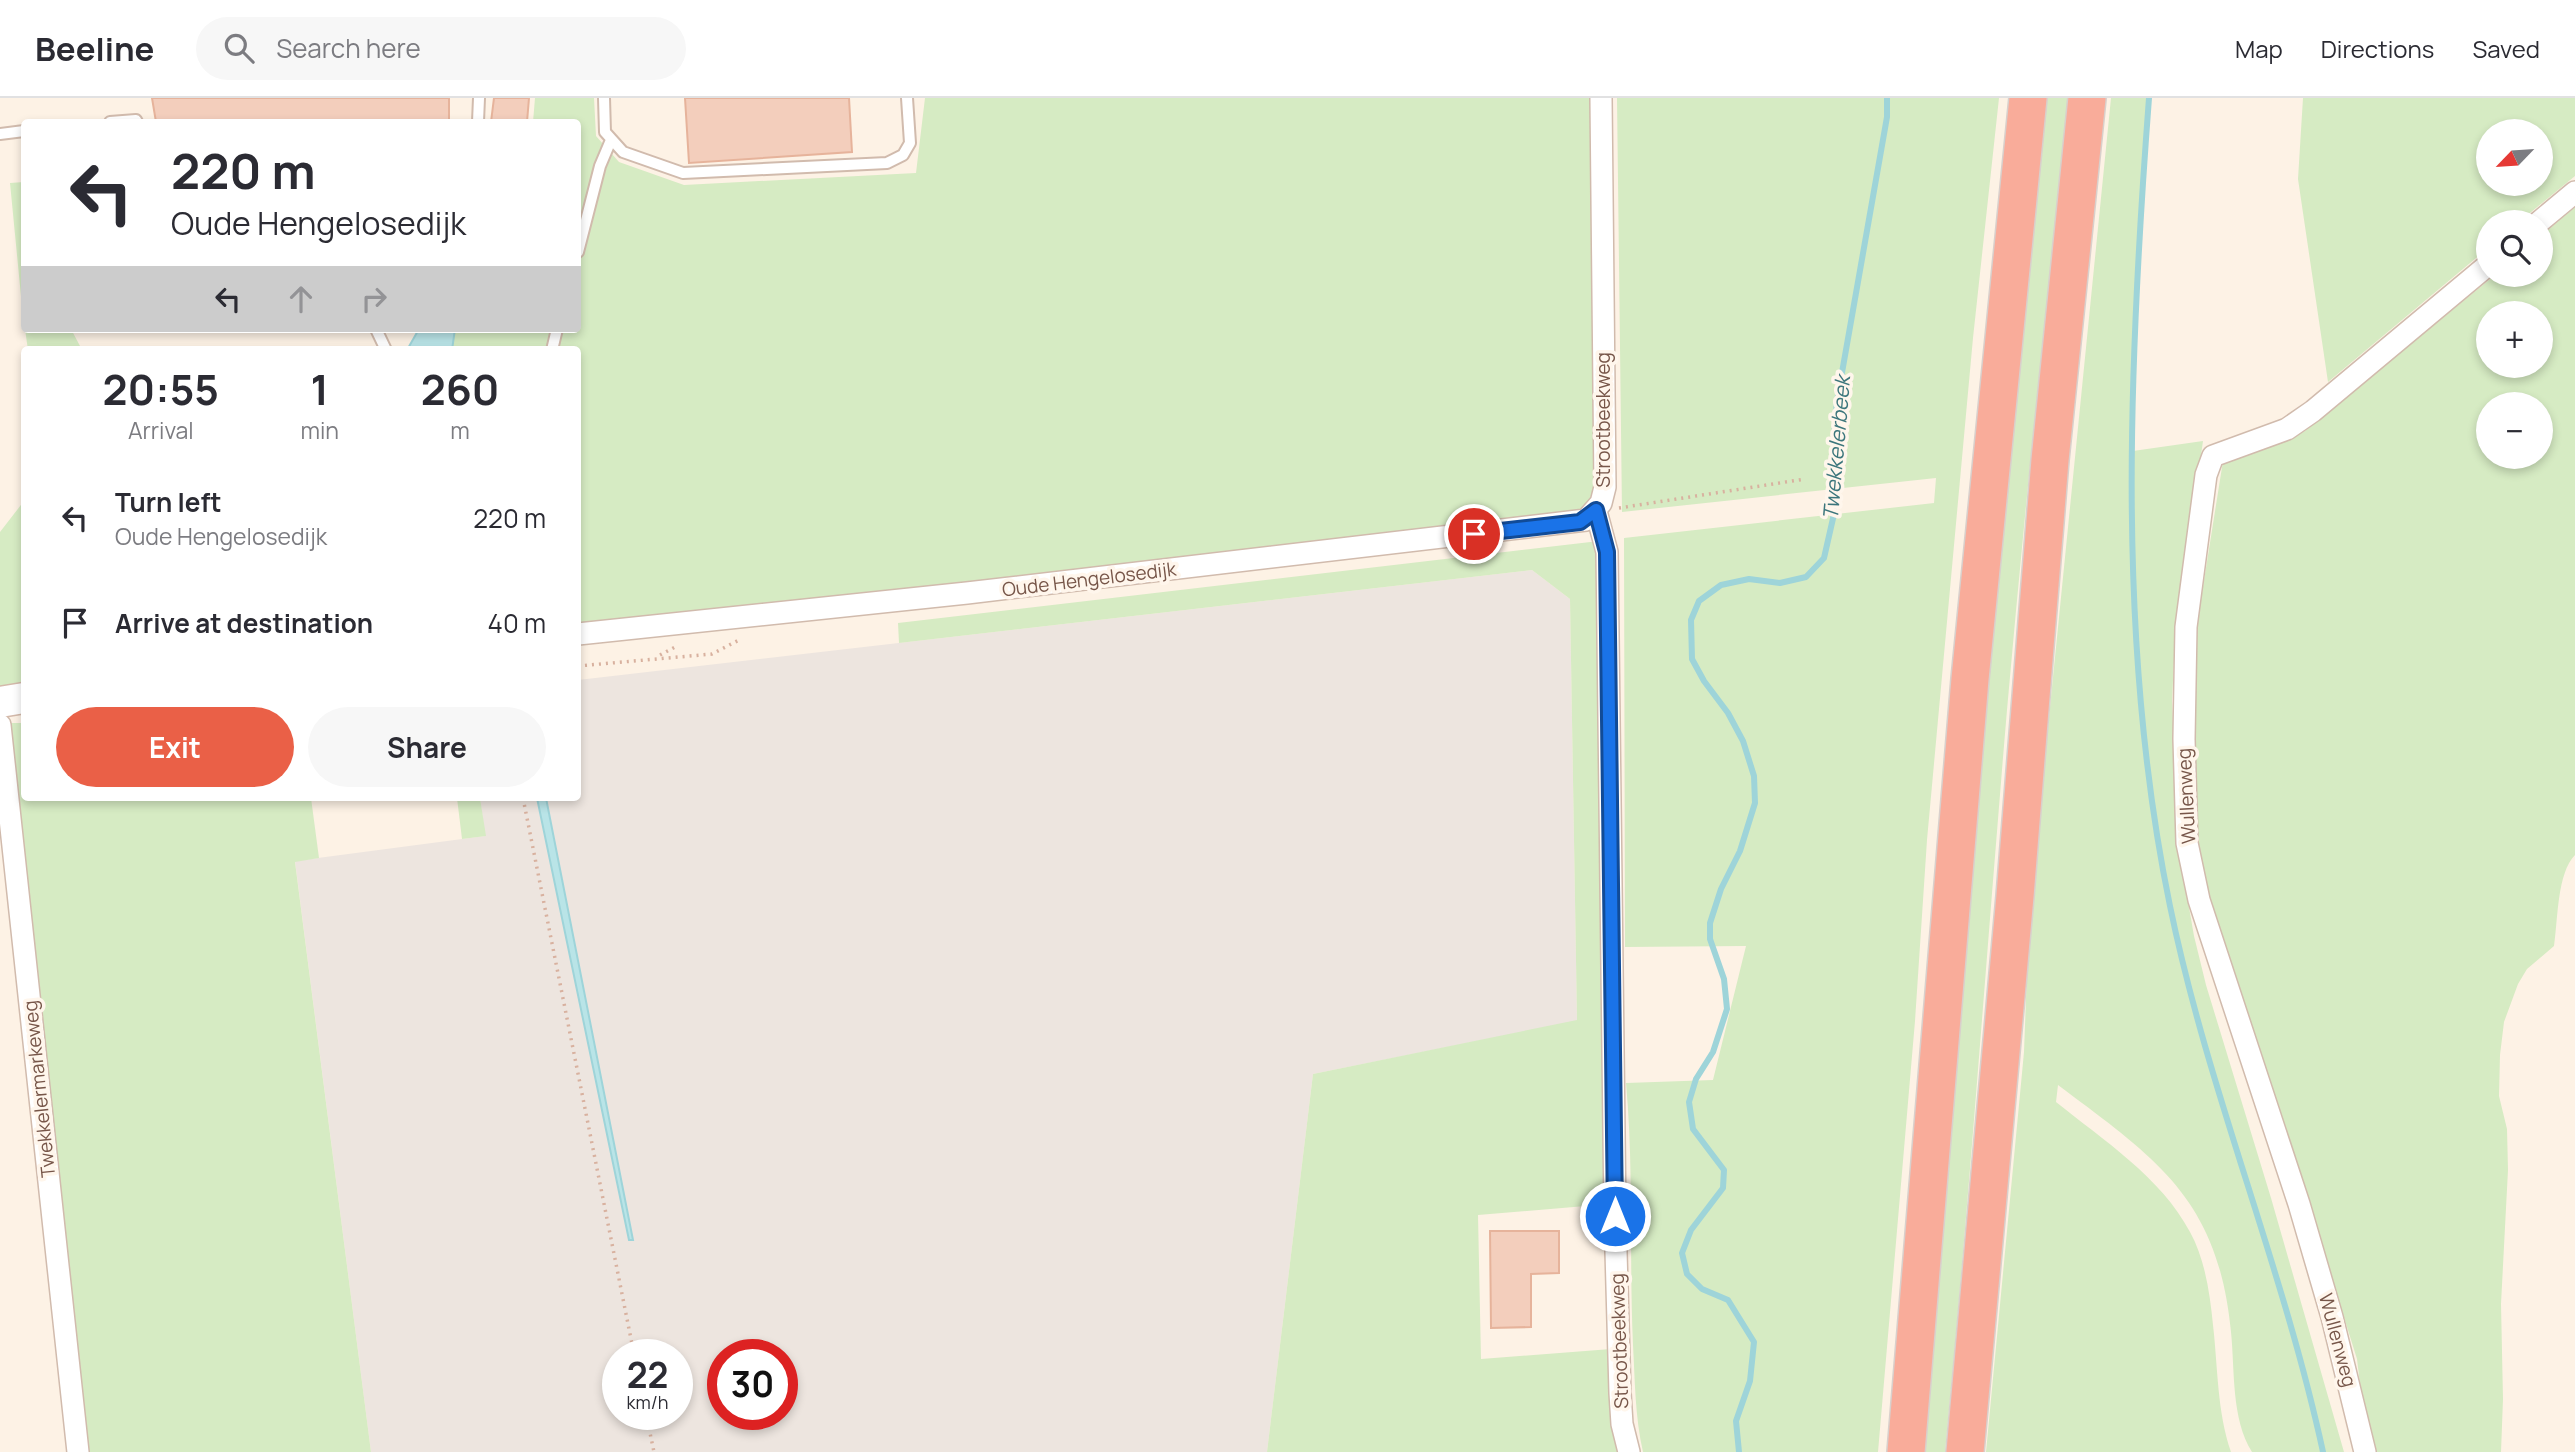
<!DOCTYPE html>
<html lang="en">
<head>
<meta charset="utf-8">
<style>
	body { margin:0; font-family:Manrope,sans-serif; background:#f7f7f7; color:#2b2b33; height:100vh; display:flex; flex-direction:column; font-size:26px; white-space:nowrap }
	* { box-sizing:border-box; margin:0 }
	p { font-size:23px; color:#7c7c81 }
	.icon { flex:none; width:38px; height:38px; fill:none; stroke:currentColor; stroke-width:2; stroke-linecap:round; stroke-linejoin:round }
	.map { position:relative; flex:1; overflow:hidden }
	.details { position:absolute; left:21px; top:248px; width:560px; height:455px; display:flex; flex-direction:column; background:#fff; border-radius:7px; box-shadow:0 4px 10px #0003 }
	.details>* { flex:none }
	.hud { position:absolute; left:21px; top:21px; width:560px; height:214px; border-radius:7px; box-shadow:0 4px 10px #0003; background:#fff; color:#2b2b33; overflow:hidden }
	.needle { width:46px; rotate:245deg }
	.fabs { position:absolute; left:2476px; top:21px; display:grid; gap:14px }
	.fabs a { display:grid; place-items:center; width:77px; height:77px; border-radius:50%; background:#fff; box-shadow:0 4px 10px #0003; font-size:35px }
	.speed { position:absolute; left:602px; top:1241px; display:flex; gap:14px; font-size:35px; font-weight:700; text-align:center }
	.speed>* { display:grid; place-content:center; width:91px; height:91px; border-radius:50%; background:#fff; box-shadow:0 4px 10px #0003; line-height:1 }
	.speed small { font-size:18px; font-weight:400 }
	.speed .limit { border:10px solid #d22; background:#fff; color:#111 }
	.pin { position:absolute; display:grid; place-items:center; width:60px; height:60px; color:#fff; margin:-30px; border:4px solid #fff; border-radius:50%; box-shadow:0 2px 7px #0007 }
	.me { position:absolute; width:77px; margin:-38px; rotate:0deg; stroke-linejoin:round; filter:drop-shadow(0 0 5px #0008) }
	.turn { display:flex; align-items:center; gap:24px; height:147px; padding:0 35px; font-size:32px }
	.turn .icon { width:91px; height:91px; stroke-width:2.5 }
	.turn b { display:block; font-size:49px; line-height:60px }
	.lanes { display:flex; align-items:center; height:66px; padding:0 35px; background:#0003; justify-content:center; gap:35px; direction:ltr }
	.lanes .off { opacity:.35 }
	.eta { display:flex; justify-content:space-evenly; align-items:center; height:119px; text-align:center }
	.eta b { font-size:42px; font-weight:700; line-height:49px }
	.action { display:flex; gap:14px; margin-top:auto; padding:14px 35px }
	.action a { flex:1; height:80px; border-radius:42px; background:#ea6047; color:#fff; font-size:28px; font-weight:700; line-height:80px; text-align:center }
	.action a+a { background:#f7f7f7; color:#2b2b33 }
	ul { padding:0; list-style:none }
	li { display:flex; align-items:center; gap:21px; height:105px; padding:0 35px }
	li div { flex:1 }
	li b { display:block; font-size:26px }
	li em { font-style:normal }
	header { display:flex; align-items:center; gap:42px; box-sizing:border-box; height:98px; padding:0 35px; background:#fff; border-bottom:2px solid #e1e1e2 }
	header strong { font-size:33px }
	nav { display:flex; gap:38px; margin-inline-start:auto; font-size:24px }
	.search { width:490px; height:63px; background:#f7f7f7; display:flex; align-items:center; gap:18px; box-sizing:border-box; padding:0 24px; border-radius:38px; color:#7c7c81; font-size:26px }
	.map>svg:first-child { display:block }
	.industrial { fill:#ede5df; fill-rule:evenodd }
	.green { fill:#d6ebc3; fill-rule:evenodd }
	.water { fill:#b9e4e7; stroke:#9ed4d9; stroke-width:2 }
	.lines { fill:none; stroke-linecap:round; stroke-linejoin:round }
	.stream { stroke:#9ed4d9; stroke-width:6 }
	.building { fill:#f3cebc; stroke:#e6b39b; stroke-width:2 }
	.lane-casing { stroke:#d1bbad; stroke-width:14 }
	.street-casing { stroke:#d1bbad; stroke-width:24 }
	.secondary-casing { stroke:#d4baab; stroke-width:33 }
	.highway-casing { stroke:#d9d0cc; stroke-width:40 }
	.path { stroke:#d8b19f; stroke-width:3.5; stroke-dasharray:2 5; stroke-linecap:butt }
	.lane { stroke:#fff; stroke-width:10 }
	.street { stroke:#fff; stroke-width:21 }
	.secondary { stroke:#fff; stroke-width:30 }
	.highway { stroke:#f9ac9a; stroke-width:37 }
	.route-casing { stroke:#114b97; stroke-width:18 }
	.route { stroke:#1a73e8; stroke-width:12 }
	.labels { text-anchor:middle; stroke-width:7; stroke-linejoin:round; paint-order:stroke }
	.street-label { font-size:19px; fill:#775649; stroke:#fff6ec }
	.water-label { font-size:21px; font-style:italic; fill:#3c767c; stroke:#fff6ec }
</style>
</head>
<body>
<header>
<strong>Beeline</strong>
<div class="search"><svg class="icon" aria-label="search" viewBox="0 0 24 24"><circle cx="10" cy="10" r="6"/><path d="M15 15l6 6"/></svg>Search here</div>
<nav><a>Map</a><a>Directions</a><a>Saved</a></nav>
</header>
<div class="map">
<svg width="2575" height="1354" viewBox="0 0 2575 1354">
	<rect width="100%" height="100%" fill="#fdf2e5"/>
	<!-- industrial -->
	<path class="industrial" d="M1532,472L1570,501L1577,923L1313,976L1267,1354H371L295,763L485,738L480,700H578V582ZM618,1256H677V1316H618ZM723,1256H782V1316H723Z"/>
	<!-- green -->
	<path class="green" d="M535,0H594L596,38L619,64L684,87L916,75L925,0H1591L1595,384C1591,400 1588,408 1575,418L578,531V252H452L455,231H578V24H533Z
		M1617,0H1999L1973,240L1927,742L1915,923L1878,1354H1643C1635,1319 1635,1283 1633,1247C1629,1160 1634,1073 1626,985L1713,982L1746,848L1625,849L1624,440L1934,405L1936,380L1622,414Z
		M2041,0H2070C2046,203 2025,408 2007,612C1986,859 1969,1107 1945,1354H1913Z
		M2111,0H2149L2137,175L2133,353L2203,343L2175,541L2172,603L2178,746L2194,838L2206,887L2271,1100L2344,1354H2252C2231,1320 2235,1273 2231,1234C2218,1101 2158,1062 2058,987L2056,1004C2103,1042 2161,1079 2190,1134C2205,1161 2210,1196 2213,1227C2218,1270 2217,1313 2231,1354H1986L2024,954L2027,874L2043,679Z
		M2303,0H2575V78L2519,124H2488V150L2328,284L2298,81ZM2488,33H2541V86H2488Z
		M24,84V229L10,85Z
		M2575,109V757C2557,775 2558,822 2554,848L2527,871L2518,886L2504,924L2500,957L2499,998L2507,1031L2508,1072L2501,1206L2503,1301L2501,1354H2368L2357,1261L2332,1181L2275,1031L2206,795L2197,736L2193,577L2199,514L2223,363L2289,341L2305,333L2495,177H2541V138ZM2488,215H2541V268H2488ZM2488,306H2541V359H2488Z
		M25,231H71L80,248L78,252H28Z
		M24,403V591L0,593V434Z
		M1599,443L1609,1106L1478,1117L1481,1261L1611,1251L1620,1354H1267L1313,976L1577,922L1570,501L1532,472L899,545L898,525Z
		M9,625H24V700H311L319,760L295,764L371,1354H84Z
		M457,700H480L486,738L462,741Z"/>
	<!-- water -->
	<path class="water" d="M419,231H455L452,252H407Z
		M537,700H546L633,1142H629Z"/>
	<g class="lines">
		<!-- stream -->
		<path class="stream" d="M2149,0C2129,264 2116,547 2170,808C2208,993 2283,1169 2323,1354
			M1739,1354L1736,1323L1750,1283L1754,1244L1728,1202L1702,1191L1687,1176L1682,1155L1691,1132L1723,1090L1724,1072L1693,1031L1689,1004L1696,981L1713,954L1727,911L1724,881L1710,841V825L1721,791L1740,753L1755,705L1754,678L1743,643L1728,615L1704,583L1692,561L1691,522L1699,503L1721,487L1749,481L1780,485L1806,479L1824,460L1834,416L1830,385L1837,303L1887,19V0"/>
	</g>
	<!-- building -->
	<path class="building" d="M152,0H449V24H156Z
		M494,0H529L527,24H491Z
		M685,0H849L852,54L689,65Z
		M1490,1133H1559V1175L1531,1176V1229L1491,1230Z"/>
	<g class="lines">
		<!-- lane casing -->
		<g class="lane-casing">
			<path id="lane" d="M604,0L605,34L623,54L683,75L887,65L903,57L910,45L907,0
				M110,24L136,22L137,24
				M478,24L479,0
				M0,36L24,33
				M578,154L600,68L611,42
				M376,231L386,252
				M552,252L557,231"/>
		</g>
		<!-- street casing -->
		<g class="street-casing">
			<path id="street" d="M2539,124L2575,94
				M1596,413L1607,454L1615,1118L1620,1295L1622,1326L1629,1354
				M578,536L967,495L1586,422L1601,405L1605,389L1601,0
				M0,627L78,1354
				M2365,1354L2332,1219L2299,1106L2199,802L2187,745L2184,641L2186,529L2206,377L2213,358L2287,331L2313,313L2488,167"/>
		</g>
		<!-- secondary casing -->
		<g class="secondary-casing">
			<path id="secondary" d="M0,604L24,600"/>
		</g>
		<!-- highway casing -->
		<g class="highway-casing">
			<path id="highway" d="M1906,1354L1970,581L2028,0
				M1965,1354L2015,798L2050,362L2087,0"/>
		</g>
		<!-- path -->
		<path class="path" d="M1619,410L1805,381
			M660,557L677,548
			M578,568L712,556L741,541
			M523,700L634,1256
			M646,1316L654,1354"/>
		<!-- lane -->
		<use href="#lane" class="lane"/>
		<!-- street -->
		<use href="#street" class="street"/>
		<!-- secondary -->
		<use href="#secondary" class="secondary"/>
		<!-- highway -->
		<use href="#highway" class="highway"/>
	</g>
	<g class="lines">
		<!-- route casing -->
		<g class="route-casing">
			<path id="route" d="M1474,436L1580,424L1596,412L1607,454L1615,1118"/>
		</g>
		<!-- route -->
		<use href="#route" class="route"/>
	</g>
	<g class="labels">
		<!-- street labels -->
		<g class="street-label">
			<text transform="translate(1603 322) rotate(-90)" y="7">Strootbeekweg</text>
			<text transform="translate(1089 481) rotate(-7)" y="7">Oude Hengelosedijk</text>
			<text transform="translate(2186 698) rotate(-93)" y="7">Wullenweg</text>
			<text transform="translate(39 991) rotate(-96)" y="7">Twekkelermarkeweg</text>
			<text transform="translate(2338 1242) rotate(75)" y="7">Wullenweg</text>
			<text transform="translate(1619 1243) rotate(-92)" y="7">Strootbeekweg</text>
		</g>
		<!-- water labels -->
		<g class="water-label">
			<text transform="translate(1837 350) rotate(-85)" y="7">Twekkelerbeek</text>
		</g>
	</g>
</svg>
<div class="fabs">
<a><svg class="needle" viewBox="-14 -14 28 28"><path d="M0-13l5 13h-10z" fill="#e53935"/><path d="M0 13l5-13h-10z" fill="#7c7c81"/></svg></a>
<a><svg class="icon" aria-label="search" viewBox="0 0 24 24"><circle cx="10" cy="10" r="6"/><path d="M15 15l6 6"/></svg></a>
<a>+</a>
<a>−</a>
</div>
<div class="speed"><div>22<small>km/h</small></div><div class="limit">30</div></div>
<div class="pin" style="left:1474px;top:436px;background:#d93025"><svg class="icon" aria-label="arrive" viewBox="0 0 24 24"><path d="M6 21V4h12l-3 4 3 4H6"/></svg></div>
<svg class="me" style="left:1615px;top:1118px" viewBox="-20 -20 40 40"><circle r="17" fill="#1a73e8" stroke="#fff" stroke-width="3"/><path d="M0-11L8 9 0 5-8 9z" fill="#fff"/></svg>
<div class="hud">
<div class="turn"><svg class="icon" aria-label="left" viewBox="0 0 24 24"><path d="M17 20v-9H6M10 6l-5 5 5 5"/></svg><div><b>220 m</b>Oude Hengelosedijk</div></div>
<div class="lanes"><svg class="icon" aria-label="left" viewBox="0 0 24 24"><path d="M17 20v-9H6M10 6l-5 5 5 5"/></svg><svg class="icon off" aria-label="ahead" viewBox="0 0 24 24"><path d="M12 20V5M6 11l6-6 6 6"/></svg><svg class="icon off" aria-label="right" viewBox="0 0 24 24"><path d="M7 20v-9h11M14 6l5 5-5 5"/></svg></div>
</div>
<section class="details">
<div class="eta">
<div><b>20:55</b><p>Arrival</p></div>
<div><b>1</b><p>min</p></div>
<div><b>260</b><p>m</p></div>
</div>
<ul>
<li><svg class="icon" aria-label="left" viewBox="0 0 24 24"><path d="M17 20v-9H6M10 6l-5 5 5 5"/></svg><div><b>Turn left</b><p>Oude Hengelosedijk</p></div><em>220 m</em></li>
<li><svg class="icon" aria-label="arrive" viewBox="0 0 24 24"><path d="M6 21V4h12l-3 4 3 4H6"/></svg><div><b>Arrive at destination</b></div><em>40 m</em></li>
</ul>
<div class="action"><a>Exit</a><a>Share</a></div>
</section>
</div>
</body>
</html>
